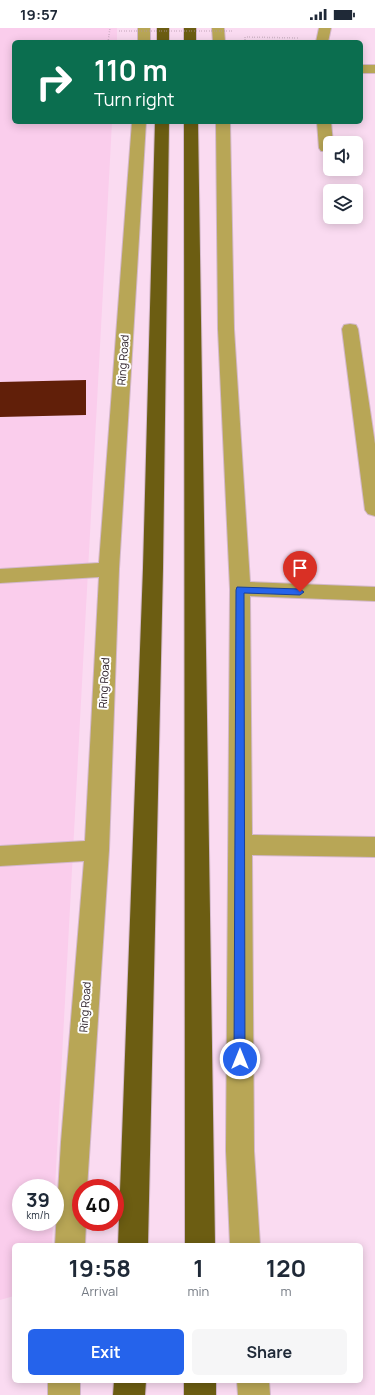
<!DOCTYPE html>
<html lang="en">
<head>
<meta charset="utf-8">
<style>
	body { margin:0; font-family:Manrope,sans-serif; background:#f6f6f7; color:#1f2937; height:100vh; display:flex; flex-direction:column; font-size:15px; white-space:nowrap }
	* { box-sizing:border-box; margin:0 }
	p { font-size:13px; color:#747a83 }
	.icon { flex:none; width:22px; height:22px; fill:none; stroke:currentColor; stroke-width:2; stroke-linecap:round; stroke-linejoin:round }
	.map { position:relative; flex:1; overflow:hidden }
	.details { position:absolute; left:12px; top:1215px; width:351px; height:140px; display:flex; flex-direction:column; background:#fff; border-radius:6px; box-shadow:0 2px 10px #0003 }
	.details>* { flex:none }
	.banner { position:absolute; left:12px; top:12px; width:351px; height:84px; border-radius:6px; box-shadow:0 2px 10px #0003; background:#0b6e4f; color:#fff; overflow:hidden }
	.controls { position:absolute; left:323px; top:108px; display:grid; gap:8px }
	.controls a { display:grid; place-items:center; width:40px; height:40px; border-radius:6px; background:#fff; box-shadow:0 2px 10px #0003; font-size:20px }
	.speed { position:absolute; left:12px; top:1151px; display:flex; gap:8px; font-size:20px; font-weight:700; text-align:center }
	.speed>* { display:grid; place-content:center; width:52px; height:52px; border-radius:50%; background:#fff; box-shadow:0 2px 10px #0003; line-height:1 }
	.speed small { font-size:10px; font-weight:400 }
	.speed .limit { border:6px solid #d22; background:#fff; color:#111 }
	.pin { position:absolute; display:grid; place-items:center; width:34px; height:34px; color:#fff; margin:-41px -17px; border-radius:50% 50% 50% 0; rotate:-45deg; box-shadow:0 0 4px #0007 }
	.pin .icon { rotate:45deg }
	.me { position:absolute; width:44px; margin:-22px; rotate:0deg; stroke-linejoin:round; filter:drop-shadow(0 0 3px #0008) }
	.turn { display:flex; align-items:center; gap:14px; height:84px; padding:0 16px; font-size:18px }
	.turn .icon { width:52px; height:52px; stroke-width:2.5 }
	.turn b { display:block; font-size:28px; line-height:34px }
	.eta { display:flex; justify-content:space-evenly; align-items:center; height:68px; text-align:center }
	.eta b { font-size:24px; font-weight:700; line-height:28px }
	.primary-button { display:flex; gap:8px; margin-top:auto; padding:8px 16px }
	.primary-button a { flex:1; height:46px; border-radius:6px; background:#2563eb; color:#fff; font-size:16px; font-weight:700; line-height:46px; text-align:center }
	.primary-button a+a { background:#f6f6f7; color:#1f2937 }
	.status { display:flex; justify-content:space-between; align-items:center; height:28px; padding:0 20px; background:#fff; direction:ltr }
	.status svg { height:11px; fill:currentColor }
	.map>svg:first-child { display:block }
	.built { fill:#facdec }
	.building { fill:#611f09 }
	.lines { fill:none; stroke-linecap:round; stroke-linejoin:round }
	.minor-casing { stroke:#d3b8cb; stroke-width:2 }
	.highway-casing { stroke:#d3b8cb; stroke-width:2 }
	.path { stroke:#af96a8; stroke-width:1.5; stroke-dasharray:0.5 2; stroke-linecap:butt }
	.minor { fill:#b8a656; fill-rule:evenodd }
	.highway { fill:#6c5d12; fill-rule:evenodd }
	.path-bridge { stroke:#af96a8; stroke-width:1.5; stroke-dasharray:0.5 2; stroke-linecap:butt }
	.route { fill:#2563eb; stroke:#184099 }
	.labels { text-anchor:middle; stroke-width:4; stroke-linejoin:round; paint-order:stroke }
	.street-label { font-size:11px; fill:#23161f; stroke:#fff }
</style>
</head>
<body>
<div class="status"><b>19:57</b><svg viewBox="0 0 49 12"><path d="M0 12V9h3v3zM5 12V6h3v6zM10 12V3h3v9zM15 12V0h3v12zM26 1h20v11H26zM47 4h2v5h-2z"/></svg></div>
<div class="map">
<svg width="375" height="1367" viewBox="0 0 375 1367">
	<rect width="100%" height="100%" fill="#fadbf1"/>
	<!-- built -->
	<path class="built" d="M0,0H117V14H14V94H112L55,1160H21V1194H53L52,1217H14V1268L0,1272Z"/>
	<!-- building -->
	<path class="building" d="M86,352V387L0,389V354Z"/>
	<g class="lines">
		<!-- minor casing -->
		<g class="minor-casing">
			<path id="minor" d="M138,0H150V14H138Z
				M212,0H224L225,14H213Z
				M319,0H331L328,14H316Z
				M361,37H375V45H361Z
				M132,94H146L119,541L109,822L87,1160H81V1194H86L85,1217H55L61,1114L84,833L0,838V818L85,813L99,549L0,555V541L99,535Z
				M216,94H230L234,301L250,554L375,559V573L250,568L252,807L375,809V829L252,827L254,1123L260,1217H230L226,1123L230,561L218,301Z
				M317,94H331L333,115H330V123H321L319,120Z
				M350,296L356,297L358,301L375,416V488L368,486L365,482L342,301L344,297Z
				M48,1353H80V1367H48Z
				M237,1353H269L270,1367H238Z"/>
		</g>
		<!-- highway casing -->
		<g class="highway-casing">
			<path id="highway" d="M157,0H169V14H157Z
				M184,0H196V14H184Z
				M155,94H169L163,540L148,1217H118L143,540Z
				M184,94H198L215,1217H185Z
				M114,1353H146L145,1367H113Z
				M184,1353H216V1367H184Z"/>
		</g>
		<!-- path -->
		<path class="path" d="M245,12V9L299,10
			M108,14L110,0"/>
		<!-- minor -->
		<use href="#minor" class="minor"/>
		<!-- highway -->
		<use href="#highway" class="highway"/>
		<!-- path-bridge -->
		<path class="path-bridge" d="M119,3H232"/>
	</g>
	<!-- route -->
	<path class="route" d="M237,559L300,561L304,564L300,567L244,565L245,1031L244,1035L240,1036L236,1035L234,1031L236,562Z"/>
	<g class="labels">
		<!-- street labels -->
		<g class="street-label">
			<text transform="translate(123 332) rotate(-86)" y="4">Ring Road</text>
			<text transform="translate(104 655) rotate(-87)" y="4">Ring Road</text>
			<text transform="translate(85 979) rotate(-86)" y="4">Ring Road</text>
		</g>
	</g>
</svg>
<div class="controls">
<a><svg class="icon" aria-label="sound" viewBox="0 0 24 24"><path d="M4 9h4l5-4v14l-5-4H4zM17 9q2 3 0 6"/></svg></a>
<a><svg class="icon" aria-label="layers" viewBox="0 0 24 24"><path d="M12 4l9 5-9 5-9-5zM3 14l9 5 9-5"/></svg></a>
</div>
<div class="speed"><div>39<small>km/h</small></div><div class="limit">40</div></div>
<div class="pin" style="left:300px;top:564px;background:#d93025"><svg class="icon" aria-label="arrive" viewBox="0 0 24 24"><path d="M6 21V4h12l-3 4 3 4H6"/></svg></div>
<svg class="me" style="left:240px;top:1031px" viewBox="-20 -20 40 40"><circle r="17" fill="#2563eb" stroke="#fff" stroke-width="3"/><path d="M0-11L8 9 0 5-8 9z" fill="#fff"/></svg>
<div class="banner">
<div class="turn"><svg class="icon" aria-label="right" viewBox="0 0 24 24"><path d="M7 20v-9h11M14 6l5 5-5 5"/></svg><div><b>110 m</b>Turn right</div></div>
</div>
<section class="details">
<div class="eta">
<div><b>19:58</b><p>Arrival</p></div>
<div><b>1</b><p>min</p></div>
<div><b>120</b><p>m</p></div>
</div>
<div class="primary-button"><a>Exit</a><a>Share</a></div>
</section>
</div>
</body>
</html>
